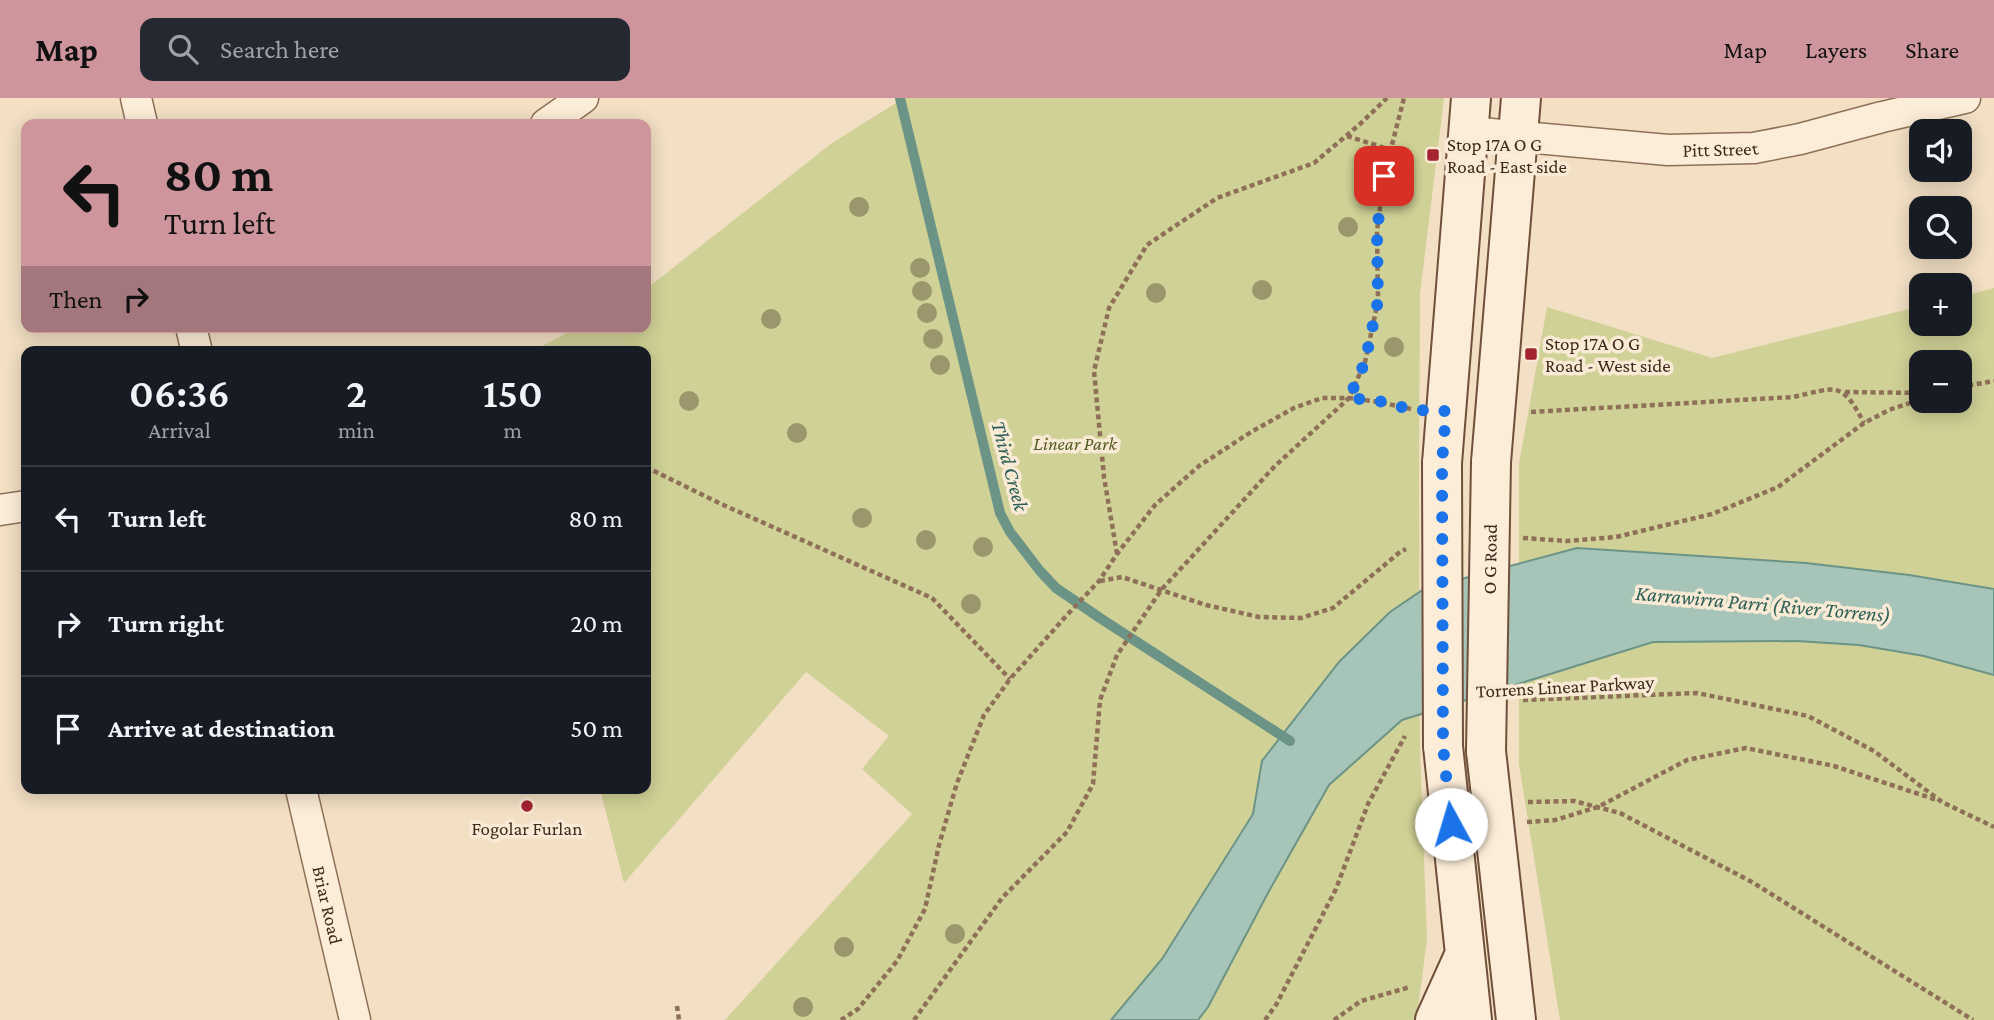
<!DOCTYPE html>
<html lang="en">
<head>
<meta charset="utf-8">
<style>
	body { margin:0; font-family:"Crimson Pro",serif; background:#242831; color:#f1f3f6; height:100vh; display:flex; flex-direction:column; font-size:26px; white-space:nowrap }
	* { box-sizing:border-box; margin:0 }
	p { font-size:23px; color:#9ea1a6 }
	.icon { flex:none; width:38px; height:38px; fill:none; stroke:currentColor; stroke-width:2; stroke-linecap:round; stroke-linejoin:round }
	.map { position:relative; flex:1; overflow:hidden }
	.drawer { position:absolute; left:21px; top:248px; width:630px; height:448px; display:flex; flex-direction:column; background:#171b24; border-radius:14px; box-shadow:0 4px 18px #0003 }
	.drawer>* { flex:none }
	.top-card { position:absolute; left:21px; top:21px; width:630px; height:214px; border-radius:14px; box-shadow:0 4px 18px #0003; background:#ce959d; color:#111; overflow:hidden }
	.controls { position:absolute; left:1909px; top:21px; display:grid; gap:14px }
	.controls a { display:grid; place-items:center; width:63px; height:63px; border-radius:14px; background:#171b24; box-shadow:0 4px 18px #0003; font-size:35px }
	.pin { position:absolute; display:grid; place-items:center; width:60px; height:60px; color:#fff; margin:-30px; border-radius:14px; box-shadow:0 4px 10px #0006 }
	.me { position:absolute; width:77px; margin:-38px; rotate:354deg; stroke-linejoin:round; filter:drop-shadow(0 0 5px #0008) }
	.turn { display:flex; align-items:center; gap:24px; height:147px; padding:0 28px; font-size:32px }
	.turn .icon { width:91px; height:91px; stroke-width:2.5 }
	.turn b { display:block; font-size:49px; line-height:60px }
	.then { display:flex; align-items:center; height:66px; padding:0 28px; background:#0003; gap:14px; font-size:26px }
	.eta { display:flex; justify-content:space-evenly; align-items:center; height:119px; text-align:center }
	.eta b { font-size:42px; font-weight:600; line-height:49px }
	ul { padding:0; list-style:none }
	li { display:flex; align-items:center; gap:21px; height:105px; padding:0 28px; border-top:2px solid #363941 }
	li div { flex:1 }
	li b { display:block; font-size:26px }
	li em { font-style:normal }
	header { display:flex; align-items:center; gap:42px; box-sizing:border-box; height:98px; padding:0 35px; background:#ce959d; color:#111 }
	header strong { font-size:33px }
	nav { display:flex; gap:38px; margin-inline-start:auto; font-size:24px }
	.search { width:490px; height:63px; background:#242831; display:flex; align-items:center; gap:18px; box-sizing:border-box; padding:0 24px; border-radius:14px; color:#9ea1a6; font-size:26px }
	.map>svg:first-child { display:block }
	.green { fill:#d0d196; fill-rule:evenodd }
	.water { fill:#a6c5b8; stroke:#6b9486; stroke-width:2 }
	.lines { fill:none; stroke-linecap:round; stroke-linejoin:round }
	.stream { stroke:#6b9486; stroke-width:10 }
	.street-casing { stroke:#8e7058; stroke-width:33 }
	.secondary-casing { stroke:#70503b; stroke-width:42 }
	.path { stroke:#8e7058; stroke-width:4.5; stroke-dasharray:5 3.5; stroke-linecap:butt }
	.street { stroke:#fcedd8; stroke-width:30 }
	.secondary { stroke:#fcedd8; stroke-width:38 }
	.secondary-bridge-casing { stroke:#70503b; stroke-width:42; stroke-linecap:butt }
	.secondary-bridge { stroke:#fcedd8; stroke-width:38 }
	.tree { fill:#9b966b }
	.route { stroke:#1a73e8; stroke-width:12; stroke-dasharray:0 21.6 }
	.poi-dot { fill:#a32331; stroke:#f8ead4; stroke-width:2.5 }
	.labels { text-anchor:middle; stroke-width:7; stroke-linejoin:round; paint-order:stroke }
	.poi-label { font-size:19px; fill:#3d2a1d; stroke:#f8ead4; text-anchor:start }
	.street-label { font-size:19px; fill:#3d2a1d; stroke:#f8ead4 }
	.park-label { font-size:19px; font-style:italic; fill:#535b22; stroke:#f8ead4 }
	.water-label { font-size:21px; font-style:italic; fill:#2b5e56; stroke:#f8ead4 }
</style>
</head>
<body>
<header>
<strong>Map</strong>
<div class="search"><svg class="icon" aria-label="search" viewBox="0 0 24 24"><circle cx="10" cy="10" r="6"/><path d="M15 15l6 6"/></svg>Search here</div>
<nav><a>Map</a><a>Layers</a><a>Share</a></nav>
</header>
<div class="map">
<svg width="1994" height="922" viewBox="0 0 1994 922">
	<rect width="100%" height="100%" fill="#f2dfc4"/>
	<!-- green -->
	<path class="green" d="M904,0H1444L1420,196L1419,382L1420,651L1427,841L1417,918L1415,922H725L912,716L862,671L889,638L806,574L624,785L600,691H646V254H531L578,229H646V191L832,45Z
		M1994,190V922H1560L1519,666V366L1547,209L1712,260L1921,208L1922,226H1960V199ZM1922,264H1960V303H1922Z"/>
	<!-- water -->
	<path class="water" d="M1577,450L1806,465L1909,477L1994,491V577L1924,558L1859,547L1797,543L1653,544L1402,622L1329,687L1269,793L1208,909L1198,922H1111L1162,861L1253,716L1262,663L1339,564L1390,514L1424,491Z"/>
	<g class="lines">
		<!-- stream -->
		<path class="stream" d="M900,0L1000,415L1010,434L1040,473L1056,490L1100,520L1290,643"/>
		<!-- street casing -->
		<g class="street-casing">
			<g id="street">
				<path d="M136,0L142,26"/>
				<path d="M546,26L583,0"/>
				<path id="s1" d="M1469,34L1668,52L1754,50L1800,41L1882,19L1965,0"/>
				<path d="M191,229L197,254"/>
				<path d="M0,412L26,408"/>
				<path id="s2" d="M301,691L355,922"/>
			</g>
		</g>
		<!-- secondary casing -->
		<g class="secondary-casing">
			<path id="secondary" d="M1491,364L1521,0
				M1442,365L1471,0
				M1443,648L1472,922
				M1486,653L1516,922
				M1435,922L1463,860"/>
		</g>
		<!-- path -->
		<path class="path" d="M1347,38L1391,52
			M1960,289L1994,283
			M1845,294L1922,295
			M1531,314L1793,299C1836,290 1841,281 1864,325
			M646,369L719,405L932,500L1010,581
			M1523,440L1567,443L1616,439L1712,416L1778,389L1864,325L1889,312L1922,301
			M1117,456L1104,379L1094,273L1109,210L1147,147L1217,100L1314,65L1359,27L1387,0
			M1100,483L1122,479L1206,507L1259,519L1301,520L1333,510L1400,454L1406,451
			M1523,602L1697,595L1808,618L1874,653L1942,704L1994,729
			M1528,704L1574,703L1620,715L1752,784L1973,922
			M1527,724L1555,722L1598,709L1687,662L1746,650L1834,668L1937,702
			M677,908L679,922
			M841,922L858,911L897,863L925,811L939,747L957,685L984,617L1010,581L1067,517L1099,483L1117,456L1155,407L1199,368L1251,334L1294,310L1322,300H1349L1379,304L1411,311
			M914,922L1002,800L1067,734L1093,686L1100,602L1117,557L1162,491L1275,368L1349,300L1365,264L1378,203L1377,133L1384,78L1404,0
			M1265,922L1276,907L1336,791L1368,706L1405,638
			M1334,922L1361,903L1410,889"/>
		<!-- street -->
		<use href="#street" class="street"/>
		<!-- secondary -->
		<use href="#secondary" class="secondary"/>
		<!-- secondary-bridge casing -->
		<g class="secondary-bridge-casing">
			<g id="secondary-bridge">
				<path d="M1442,365L1443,648"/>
				<path id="s3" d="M1486,653L1491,364"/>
			</g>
		</g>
		<!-- secondary-bridge -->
		<use href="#secondary-bridge" class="secondary-bridge"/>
	</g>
	<!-- trees -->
	<g class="tree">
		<circle cx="859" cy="109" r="10"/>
		<circle cx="1348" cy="129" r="10"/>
		<circle cx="920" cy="170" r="10"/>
		<circle cx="1262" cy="192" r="10"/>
		<circle cx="922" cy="193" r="10"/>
		<circle cx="1156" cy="195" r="10"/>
		<circle cx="927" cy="215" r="10"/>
		<circle cx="771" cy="221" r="10"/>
		<circle cx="933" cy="241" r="10"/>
		<circle cx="1394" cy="249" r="10"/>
		<circle cx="940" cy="267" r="10"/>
		<circle cx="689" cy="303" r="10"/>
		<circle cx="797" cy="335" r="10"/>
		<circle cx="862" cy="420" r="10"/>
		<circle cx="926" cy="442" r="10"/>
		<circle cx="983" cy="449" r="10"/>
		<circle cx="971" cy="506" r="10"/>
		<circle cx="955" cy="836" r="10"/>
		<circle cx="844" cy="849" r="10"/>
		<circle cx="803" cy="909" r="10"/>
	</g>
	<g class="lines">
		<!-- route -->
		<path class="route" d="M1384,78L1377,133L1378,203L1365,264L1349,300L1379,303L1413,312L1446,313L1442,365L1443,648L1451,726"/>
	</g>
	<!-- markers -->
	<g class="poi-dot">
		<rect x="1426" y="50" width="14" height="14" rx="3.5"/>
		<rect x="1524" y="249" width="14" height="14" rx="3.5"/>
		<circle cx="527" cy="708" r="7"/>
	</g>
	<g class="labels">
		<!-- poi labels -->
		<g class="poi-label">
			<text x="1447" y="53">Stop 17A O G<tspan x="1447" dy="22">Road - East side</tspan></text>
			<text x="1545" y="252">Stop 17A O G<tspan x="1545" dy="22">Road - West side</tspan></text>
			<text x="527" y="737" text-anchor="middle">Fogolar Furlan</text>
		</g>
		<!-- street labels -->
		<g class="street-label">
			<text dy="7" stroke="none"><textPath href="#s1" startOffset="252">Pitt Street</textPath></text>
			<text dy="7" stroke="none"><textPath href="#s3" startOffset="192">O G Road</textPath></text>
			<text transform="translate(1565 588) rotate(-3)" y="7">Torrens Linear Parkway</text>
			<text dy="7" stroke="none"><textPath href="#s2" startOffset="119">Briar Road</textPath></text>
		</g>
		<!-- park labels -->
		<g class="park-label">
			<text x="1075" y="352">Linear Park</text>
		</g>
		<!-- water labels -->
		<g class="water-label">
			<text transform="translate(1010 368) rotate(75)" y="7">Third Creek</text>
			<text transform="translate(1763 506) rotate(5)" y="7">Karrawirra Parri (River Torrens)</text>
		</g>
	</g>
</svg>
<div class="controls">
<a><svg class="icon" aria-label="sound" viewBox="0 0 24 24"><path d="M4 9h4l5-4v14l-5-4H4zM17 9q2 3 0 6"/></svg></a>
<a><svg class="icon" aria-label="search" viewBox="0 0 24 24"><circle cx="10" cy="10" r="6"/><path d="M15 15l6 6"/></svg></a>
<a>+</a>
<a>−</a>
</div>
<div class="pin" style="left:1384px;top:78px;background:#d93025"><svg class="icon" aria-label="arrive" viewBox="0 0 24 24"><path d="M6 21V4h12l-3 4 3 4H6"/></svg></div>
<svg class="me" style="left:1451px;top:726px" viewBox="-20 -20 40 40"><circle r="19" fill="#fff"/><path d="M0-13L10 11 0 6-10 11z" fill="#1a73e8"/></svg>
<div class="top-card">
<div class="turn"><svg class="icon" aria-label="left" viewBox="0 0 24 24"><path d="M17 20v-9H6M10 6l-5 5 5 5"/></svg><div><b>80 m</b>Turn left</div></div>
<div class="then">Then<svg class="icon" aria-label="right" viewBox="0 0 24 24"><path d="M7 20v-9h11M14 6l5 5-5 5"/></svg></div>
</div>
<section class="drawer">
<div class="eta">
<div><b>06:36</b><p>Arrival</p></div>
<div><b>2</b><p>min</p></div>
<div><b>150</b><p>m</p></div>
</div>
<ul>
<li><svg class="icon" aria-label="left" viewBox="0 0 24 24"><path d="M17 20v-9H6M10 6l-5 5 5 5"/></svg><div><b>Turn left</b></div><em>80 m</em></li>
<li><svg class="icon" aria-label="right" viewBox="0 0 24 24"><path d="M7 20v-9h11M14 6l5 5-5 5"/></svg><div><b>Turn right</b></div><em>20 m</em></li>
<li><svg class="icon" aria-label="arrive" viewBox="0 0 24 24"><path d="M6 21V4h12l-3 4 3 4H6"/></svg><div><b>Arrive at destination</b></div><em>50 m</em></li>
</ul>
</section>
</div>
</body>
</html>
